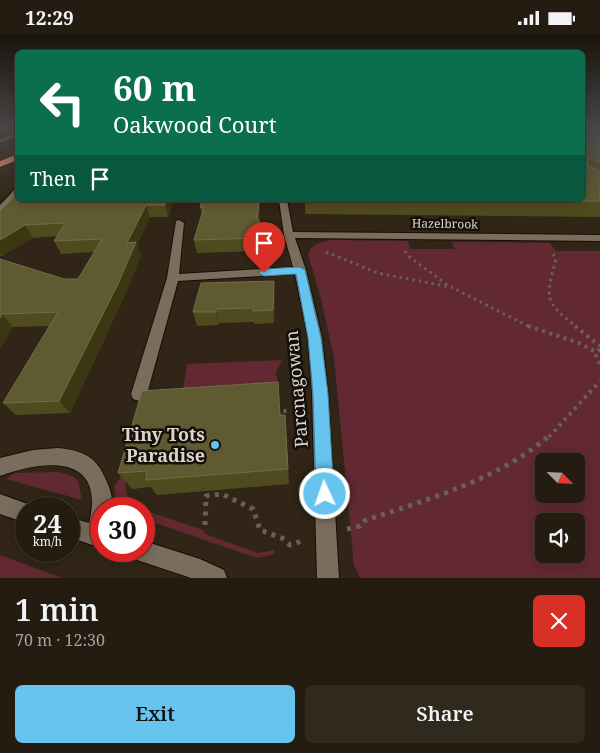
<!DOCTYPE html>
<html lang="en">
<head>
<meta charset="utf-8">
<style>
	body { margin:0; font-family:"Noto Serif",serif; background:#30291e; color:#f1f3f6; height:100vh; display:flex; flex-direction:column; font-size:19px; white-space:nowrap }
	* { box-sizing:border-box; margin:0 }
	p { font-size:16px; color:#a3a19f }
	.icon { flex:none; width:28px; height:28px; fill:none; stroke:currentColor; stroke-width:2; stroke-linecap:round; stroke-linejoin:round }
	.map { position:relative; height:543px; overflow:hidden }
	.details { display:flex; flex-direction:column; background:#241c10; flex:1 }
	.details>* { flex:none }
	.hud { position:absolute; left:15px; top:15px; width:570px; height:152px; border-radius:8px; box-shadow:0 2px 12px #0003,0 0 0 1px #413a30; background:#0b6e4f; color:#fff; overflow:hidden }
	.needle { width:32px; rotate:114deg }
	.fabs { position:absolute; left:535px; top:418px; display:grid; gap:10px }
	.fabs a { display:grid; place-items:center; width:50px; height:50px; border-radius:8px; background:#241c10; box-shadow:0 2px 12px #0003,0 0 0 1px #413a30; font-size:25px }
	.speed { position:absolute; left:15px; top:462px; display:flex; gap:10px; font-size:25px; font-weight:700; text-align:center }
	.speed>* { display:grid; place-content:center; width:65px; height:65px; border-radius:50%; background:#241c10; box-shadow:0 2px 12px #0003,0 0 0 1px #413a30; line-height:1 }
	.speed small { font-size:12px; font-weight:400 }
	.speed .limit { border:8px solid #d22; background:#fff; color:#111 }
	.pin { position:absolute; display:grid; place-items:center; width:42px; height:42px; color:#fff; margin:-51px -21px; border-radius:50% 50% 50% 0; rotate:-45deg; box-shadow:0 0 5px #0007 }
	.pin .icon { rotate:45deg }
	.me { position:absolute; width:55px; margin:-28px; rotate:357deg; stroke-linejoin:round; filter:drop-shadow(0 0 4px #0008) }
	.turn { display:flex; align-items:center; gap:18px; height:105px; padding:0 15px; font-size:22px }
	.turn .icon { width:65px; height:65px; stroke-width:2.5 }
	.turn b { display:block; font-size:35px; line-height:42px }
	.then { display:flex; align-items:center; height:48px; padding:0 15px; background:#0003; gap:10px; font-size:19px }
	.round { display:grid; place-items:center; flex:none; width:52px; height:52px; border-radius:8px; background:#30291e }
	.overview { display:flex; align-items:center; justify-content:space-between; height:85px; padding:0 15px }
	h1 { font-size:30px; font-weight:600; line-height:38px }
	.cta { display:flex; gap:10px; margin-top:auto; padding:10px 15px }
	.cta a { flex:1; height:58px; border-radius:8px; background:#66c4ef; color:#111; font-size:20px; font-weight:600; line-height:58px; text-align:center }
	.cta a+a { background:#30291e; color:#f1f3f6 }
	.status { display:flex; justify-content:space-between; align-items:center; height:35px; padding:0 25px; background:#241c10; direction:ltr }
	.status svg { height:14px; fill:currentColor }
	.map>svg:first-child { display:block }
	.green { fill:#622932; fill-rule:evenodd }
	.lines { fill:none; stroke-linecap:round; stroke-linejoin:round }
	.minor-casing { stroke:#180e02; stroke-width:2 }
	.highway-casing { stroke:#180e02; stroke-width:2 }
	.path-far2 { stroke:#6a6053; stroke-width:3; stroke-dasharray:2.5 4; stroke-linecap:butt }
	.path-far1 { stroke:#6a6053; stroke-width:4; stroke-dasharray:3 4.5; stroke-linecap:butt }
	.path { stroke:#6a6053; stroke-width:5; stroke-dasharray:4 5.5; stroke-linecap:butt }
	.minor { fill:#7a6d5d; fill-rule:evenodd }
	.highway { fill:#fb966c; fill-rule:evenodd }
	.wall { fill:#504b1e }
	.shaded-wall { fill:#3d3613 }
	.building { fill:#5f5a31; stroke:#726d49 }
	.route { fill:#66c4ef; stroke:#427f9b }
	.poi-dot { fill:#66c4ef; stroke:#140f09; stroke-width:2 }
	.labels { text-anchor:middle; stroke-width:5; stroke-linejoin:round; paint-order:stroke }
	.far-street-label { font-size:12px; fill:#dcd5cc; stroke:#140f09 }
	.near-street-label { font-size:18px; fill:#dcd5cc; stroke:#140f09 }
	.near-poi-label { font-size:18px; font-weight:bold; fill:#dcd5cc; stroke:#140f09; text-anchor:end }
</style>
</head>
<body>
<div class="status"><b>12:29</b><svg viewBox="0 0 49 12"><path d="M0 12V9h3v3zM5 12V6h3v6zM10 12V3h3v9zM15 12V0h3v12zM26 1h20v11H26zM47 4h2v5h-2z"/></svg></div>
<div class="map">
<svg width="600" height="543" viewBox="0 0 600 543">
	<rect width="100%" height="100%" fill="#302516"/>
	<!-- green -->
	<path class="green" d="M330,205L408,206L410,214H455L451,207L550,208L556,216H600V543H360L354,530L334,323L321,264L308,219C311,209 321,207 330,205ZM576,426V459H544V426ZM576,486V519H544V486Z
		M282,325L276,337L278,352L180,373L187,329Z
		M57,437L68,439L78,445L82,465L6,444L15,438Z
		M124,438L128,465L140,474H117L114,451Z
		M144,475L203,495L205,499L258,518L274,515L275,519L257,523L144,484Z
		M0,520L62,543H0Z"/>
	<g class="lines">
		<!-- minor casing -->
		<g class="minor-casing">
			<path id="minor" d="M18,97V101L0,108V104Z
				M15,154H18V162L3,177L0,178V170Z
				M279,165H287L293,197L600,200V206L295,203L306,235L322,303L328,359L339,543H317L312,359L308,303L295,239L178,246L147,359L145,364L139,366L133,364L131,359L167,243L176,186L179,185L184,188L179,239L293,232L284,200Z
				M58,413C85,416 97,422 107,447C111,456 113,464 112,474H101V513L69,502V482L89,488C106,419 46,424 0,441V423L33,415Z
				M0,459L33,471L34,474H26V488L0,479Z
				M144,506L200,524L224,535L227,543H191L134,524L131,516H144Z"/>
		</g>
		<!-- highway casing -->
		<g class="highway-casing">
			<path id="highway" d="M15,120H18V125L0,132V126Z"/>
		</g>
		<!-- path-far2 -->
		<path class="path-far2" d="M405,216L407,220L450,252
			M326,217L378,238L451,252L530,292
			M553,219L556,224C546,262 543,267 577,292"/>
		<!-- path-far1 -->
		<path class="path-far1" d="M528,291L579,308L596,317
			M575,291L600,311
			M600,314L595,319L600,329
			M283,383V376H291
			M549,402L600,346"/>
		<!-- path -->
		<path class="path" d="M205,490L206,461L222,459L253,474L260,495L282,503L290,510L305,505
			M347,494L360,491L364,486C427,464 499,445 550,400"/>
		<!-- minor -->
		<use href="#minor" class="minor"/>
		<!-- highway -->
		<use href="#highway" class="highway"/>
	</g>
	<!-- wall -->
	<path class="wall" d="M582,92H600V182L305,179V165H582Z
		M18,165H174L168,182H150L137,210L141,220L124,262L70,378L16,380L3,368L49,291L13,292L0,314V224L64,244H78L94,217L61,219L54,206L57,201L33,203L2,221H0V176Z
		M202,165H260L259,168L260,197L259,216L197,218L194,205L202,180L200,172Z
		M275,260L274,288L254,289V287L219,288V290L197,291L193,277Z
		M280,380H285L289,449L157,460L151,452L132,454L118,438Z"/>
	<!-- shaded-wall -->
	<path class="shaded-wall" d="M166,165H174L168,182L165,170Z
		M255,165H260L259,168L260,197L259,216L254,168Z
		M146,170L150,182L137,210L141,220L124,262L70,378L59,366L127,208Z
		M25,190L33,203L2,221L0,218V205Z
		M274,246L275,260L274,288L273,275Z
		M216,274L219,288V290L216,277Z
		M2,279L13,292L0,314V283Z"/>
	<!-- building -->
	<path class="building" d="M582,92H600V128L591,124H588V131L600,136V145H596L600,149V166L414,165H582Z
		M18,158V165H166L165,170H146L127,208L136,207L118,249L59,366L3,368L58,277L2,279L0,283V224L64,244H78L102,204L54,206L65,188L25,190L0,205V176Z
		M202,165H255L254,168H259L257,185H259L258,203L194,205L204,172H200Z
		M274,246L273,275L253,276V273L216,274V277H193L201,248Z
		M278,347L280,380H285L288,434L146,445L147,436L118,438L142,356Z"/>
	<!-- sky -->
	<linearGradient id="sky" x2="0" y2="1"><stop stop-color="#1a140c"/><stop offset="0.55" stop-color="#484647"/><stop offset="1" stop-color="#484647" stop-opacity="0"/></linearGradient>
	<rect width="600" height="168" fill="url(#sky)"/>
	<!-- route -->
	<path class="route" d="M300,232L305,235L321,303L328,359L334,459L331,465L325,468L319,465L316,459L313,359L308,303L296,239L264,241L259,238L264,234Z"/>
	<!-- markers -->
	<circle class="poi-dot" cx="215" cy="410" r="5"/>
	<g class="labels">
		<!-- far-street labels -->
		<g class="far-street-label">
			<text transform="translate(445 189) rotate(1)" y="4">Hazelbrook</text>
		</g>
		<!-- near-street labels -->
		<g class="near-street-label">
			<text transform="translate(297 354) rotate(-95)" y="6">Parcnagowan</text>
		</g>
		<!-- near-poi labels -->
		<g class="near-poi-label">
			<text x="205" y="406">Tiny Tots<tspan x="205" dy="21">Paradise</tspan></text>
		</g>
	</g>
</svg>
<div class="fabs">
<a><svg class="needle" viewBox="-14 -14 28 28"><path d="M0-13l5 13h-10z" fill="#e53935"/><path d="M0 13l5-13h-10z" fill="#a3a19f"/></svg></a>
<a><svg class="icon" aria-label="sound" viewBox="0 0 24 24"><path d="M4 9h4l5-4v14l-5-4H4zM17 9q2 3 0 6"/></svg></a>
</div>
<div class="speed"><div>24<small>km/h</small></div><div class="limit">30</div></div>
<div class="pin" style="left:264px;top:238px;background:#d93025"><svg class="icon" aria-label="arrive" viewBox="0 0 24 24"><path d="M6 21V4h12l-3 4 3 4H6"/></svg></div>
<svg class="me" style="left:325px;top:459px" viewBox="-20 -20 40 40"><circle r="17" fill="#66c4ef" stroke="#fff" stroke-width="3"/><path d="M0-11L8 9 0 5-8 9z" fill="#fff"/></svg>
<div class="hud">
<div class="turn"><svg class="icon" aria-label="left" viewBox="0 0 24 24"><path d="M17 20v-9H6M10 6l-5 5 5 5"/></svg><div><b>60 m</b>Oakwood Court</div></div>
<div class="then">Then<svg class="icon" aria-label="arrive" viewBox="0 0 24 24"><path d="M6 21V4h12l-3 4 3 4H6"/></svg></div>
</div>
</div>
<section class="details">
<div class="overview"><div><h1>1 min</h1><p>70 m · 12:30</p></div><a class="round" style="background:#d93025;color:#fff"><svg class="icon" aria-label="close" viewBox="0 0 24 24"><path d="M6 6l12 12M18 6L6 18"/></svg></a></div>
<div class="cta"><a>Exit</a><a>Share</a></div>
</section>
</body>
</html>
